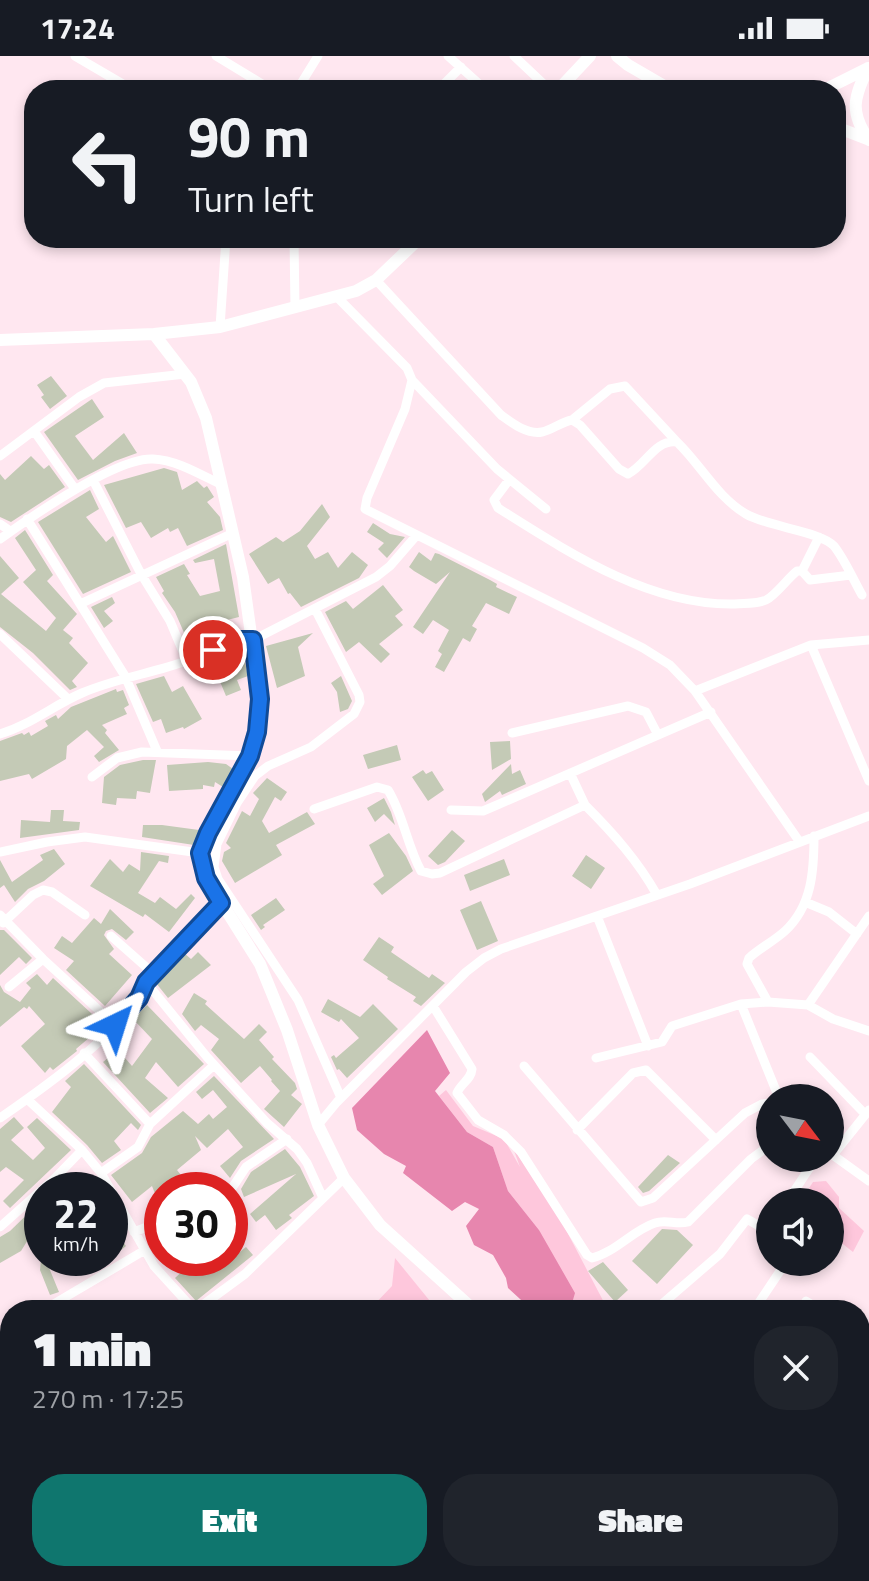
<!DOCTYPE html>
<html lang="en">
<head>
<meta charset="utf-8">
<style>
	body { margin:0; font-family:"Titillium Web",sans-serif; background:#20242c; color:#f1f3f6; height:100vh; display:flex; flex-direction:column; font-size:30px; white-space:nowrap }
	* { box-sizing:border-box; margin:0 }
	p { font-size:26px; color:#9ea1a6 }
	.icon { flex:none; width:44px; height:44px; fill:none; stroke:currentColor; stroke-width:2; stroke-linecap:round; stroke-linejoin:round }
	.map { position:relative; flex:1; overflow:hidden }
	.details { position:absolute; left:0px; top:1244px; width:870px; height:282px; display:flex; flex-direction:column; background:#171b24; border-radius:32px 32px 0 0; box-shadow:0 4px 12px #0003 }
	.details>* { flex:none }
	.banner { position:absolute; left:24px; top:24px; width:822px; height:168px; border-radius:32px; box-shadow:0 4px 12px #0003; background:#171b24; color:#f1f3f6; overflow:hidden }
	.needle { width:52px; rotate:122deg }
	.tools { position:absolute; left:756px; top:1028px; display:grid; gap:16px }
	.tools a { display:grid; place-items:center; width:88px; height:88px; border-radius:50%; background:#171b24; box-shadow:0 4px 12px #0003; font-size:40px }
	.speed { position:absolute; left:24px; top:1116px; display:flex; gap:16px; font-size:40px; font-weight:700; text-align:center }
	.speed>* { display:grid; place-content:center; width:104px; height:104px; border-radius:50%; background:#171b24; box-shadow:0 4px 12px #0003; line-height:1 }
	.speed small { font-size:20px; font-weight:400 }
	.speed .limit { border:12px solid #d22; background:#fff; color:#111 }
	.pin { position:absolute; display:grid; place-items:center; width:68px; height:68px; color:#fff; margin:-34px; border:4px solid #fff; border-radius:50%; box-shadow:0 2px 8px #0007 }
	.me { position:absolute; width:88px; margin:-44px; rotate:41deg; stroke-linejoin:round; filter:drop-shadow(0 0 6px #0008) }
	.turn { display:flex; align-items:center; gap:28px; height:168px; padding:0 32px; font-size:36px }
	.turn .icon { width:104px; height:104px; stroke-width:2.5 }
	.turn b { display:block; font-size:56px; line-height:68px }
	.round { display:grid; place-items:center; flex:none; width:84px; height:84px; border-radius:32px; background:#20242c }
	.summary { display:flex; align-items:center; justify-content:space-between; height:136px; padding:0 32px }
	h1 { font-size:48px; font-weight:800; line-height:60px }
	.button { display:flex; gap:16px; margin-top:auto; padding:16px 32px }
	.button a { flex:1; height:92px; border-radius:32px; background:#0f766e; color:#fff; font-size:32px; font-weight:800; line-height:92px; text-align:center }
	.button a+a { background:#20242c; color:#f1f3f6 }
	.status { display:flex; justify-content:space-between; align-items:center; height:56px; padding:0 40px; background:#171b24; direction:ltr }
	.status svg { height:22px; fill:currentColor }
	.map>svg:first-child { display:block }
	.green { fill:#fec7dc }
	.water { fill:#e786ae }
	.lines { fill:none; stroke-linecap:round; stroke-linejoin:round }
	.stream { stroke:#e786ae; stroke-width:4 }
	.building { fill:#c4cab6 }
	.minor { stroke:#fff; stroke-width:9 }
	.tertiary { stroke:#fff; stroke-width:12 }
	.route-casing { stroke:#114b97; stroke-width:20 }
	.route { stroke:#1a73e8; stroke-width:14 }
</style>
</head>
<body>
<div class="status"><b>17:24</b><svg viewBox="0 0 49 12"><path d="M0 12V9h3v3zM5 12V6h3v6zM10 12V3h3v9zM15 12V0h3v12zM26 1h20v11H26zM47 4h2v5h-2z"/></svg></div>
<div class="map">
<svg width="869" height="1525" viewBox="0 0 869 1525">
	<rect width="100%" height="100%" fill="#ffe7f0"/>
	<!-- green -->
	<path class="green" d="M446,1034L473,1070L504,1083L520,1111L513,1092L555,1153L608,1254H570L539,1174L508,1135L493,1091L467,1076L439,1040Z
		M826,1125L839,1141V1152L864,1175L853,1196L830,1178V1146H800L813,1126Z
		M395,1202L434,1250L462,1242L469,1254H374L371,1252L392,1230Z"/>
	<!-- water -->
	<path class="water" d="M427,974L450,1017L435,1035L467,1076L493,1091L508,1135L539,1174L575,1237L570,1254H532L508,1232L506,1222L493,1199L474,1189L466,1170L479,1153L465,1146L452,1155L403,1117L406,1110L384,1098L357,1074L352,1052Z"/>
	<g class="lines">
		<!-- stream -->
		<path class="stream" d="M861,1525L869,1513"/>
	</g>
	<!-- building -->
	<path class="building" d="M51,320L67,340L50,353L41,341L44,339L37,329Z
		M92,343L104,361L75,380L93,404L124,377L137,397L115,405L78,424L44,376Z
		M31,400L44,413L49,409L65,431L11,466L0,461V418L5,424Z
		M164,412L177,416L182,434L197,425L204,432L207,430L214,441L207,446L220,461L223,474L187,490L178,472L170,476L168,472L151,482L141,466L126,472L104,429Z
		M90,434L99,453L86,461L106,486L113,480L131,516L83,538L38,466Z
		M322,448L330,461L307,490L315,503L328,496L338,512L352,496L368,509L359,522L301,551L290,537L288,538L279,522L268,528L249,498L276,481L283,486L300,475Z
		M373,467L390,478L405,481L387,502L378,493L384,487L367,476Z
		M25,474L53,519L47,525L77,558L63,574L73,582L69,587L88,607L72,625L77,631L70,634L33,597L0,571V500L19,522L1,538L46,575L56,562L23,526L36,514L15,482Z
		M226,488L239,561L207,569L215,585L192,595L175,556L162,537L164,535L156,521L184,508L190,518L187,519L200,540L220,535L214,503L195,507L193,504Z
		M419,496L431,505L435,497L439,498L490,524L497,528L496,531L517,541L509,558L486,547L472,570L477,573L470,586L463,582L444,616L435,611L442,598L438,595L449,574L433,564L423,578L413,571L450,516L436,528L414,515L409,511Z
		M383,529L403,554L395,560L403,569L379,588L390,598L381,607L359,586L346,596L325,556L346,545L353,553Z
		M112,541L115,547L104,555L113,565L104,572L91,551Z
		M313,577L298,591L305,620L277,632L266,590Z
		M242,593L248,620L237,624L241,634L226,640L214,611L203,616L199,608Z
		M164,620L172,636L183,630L202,663L184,673L183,671L166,677L161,663L153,666L136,628Z
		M341,620L352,645L348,653L340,656L337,636L331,627Z
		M116,633L117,636L123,634L129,649L124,652L127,658L102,669L107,674L105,677L119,694L99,706L94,700L104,691L87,674L67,690L66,703L32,723L29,718L0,725V685L22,677L24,679L29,676L31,680L48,670L45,665L56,659L58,663L71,651Z
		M510,685L511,703L492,714L490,686Z
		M397,689L401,704L368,713L363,699Z
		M143,704H156L150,737L137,735L136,743L117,742L116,749L102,747L104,721L120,709Z
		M208,706L226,708L233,713L223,731L215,726L214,731L203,729V733L169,735L167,709Z
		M511,708L512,718L520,714L526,728L502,739L500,735L485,746L482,738Z
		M423,714L426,718L432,715L444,734L428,745L412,721Z
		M267,722L287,736L281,745L275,741L262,765L269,777L307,756L315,768L276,789L282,799L235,827L222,805L224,796L231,792L226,787L242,755L250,760L259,743L253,737Z
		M384,742L391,756L395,769L384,758L375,766L367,752Z
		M51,754H64L63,765L80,766L79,774L20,782L21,764L50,766Z
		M143,769H162L199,774L194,789L142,781Z
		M452,774L465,785L445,806L438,809L428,800Z
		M389,777L406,800L413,815L382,839L373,828L384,820L369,789Z
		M54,793L65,808L44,825L28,833L15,846L4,829L0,832V804L12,826L43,804L40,799Z
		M141,796L169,800L168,807L159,805L138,837L155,847L160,841L176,853L191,838L195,842L169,876L145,858L143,861L90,830L110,803L123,816L129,808L140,815Z
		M586,799L605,812L591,833L572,820Z
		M504,803L510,819L470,835L464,819Z
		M276,842L285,854L263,869L265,871L261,874L251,859Z
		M481,845L498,885L477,894L460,854Z
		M110,853L134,876L126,884L112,873L106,875L104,879L114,893L109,898L132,919L105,950L66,914L74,905L54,892L62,880L72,887L94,862L101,868Z
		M0,874H4L32,902L26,908L19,901L0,919Z
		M379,881L394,891L391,896L429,922L432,918L445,927L421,950L413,945L416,941L387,923L388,921L363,904Z
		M198,896L211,909L168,942L156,927L184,897L191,903Z
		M37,918L47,929L53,922L104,969L76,993L77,995L53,1014L50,1011L45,1017L21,990L45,968L29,950L27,953L24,951L0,971V929L4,936L20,946L31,932L26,927Z
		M194,937L207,945L205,948L244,983L259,968L267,976L259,984L274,1001L272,1003L295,1027L297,1033L291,1039L302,1048L284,1071L264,1053L280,1035L271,1025L272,1024L260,1010L241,1027L211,994L219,983L201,969L195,975L182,958Z
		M328,943L360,961L373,948L398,973L347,1022L339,1013L337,1014L331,1001L334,999L336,1002L359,982L341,963L339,966L321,956Z
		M147,949L204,1008L178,1031L156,1006L145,1022L168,1042L150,1057L103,1006L118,994L132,1010L152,983L133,963Z
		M84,1008L141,1069L138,1074L131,1067L114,1085L121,1094L102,1107L87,1089L52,1056L71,1031L65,1025Z
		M214,1020L274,1083L241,1105L230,1122L220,1110L243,1091L228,1073L207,1092L195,1080L201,1094L177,1114L184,1123L170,1134H162V1155L152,1130L132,1146L111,1119L142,1097L151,1081L183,1055L198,1068L209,1058L213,1063L227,1051L213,1034L202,1043L196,1036Z
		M14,1061L24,1072L11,1084L33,1104L45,1092L27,1071L37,1062L71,1094L10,1152L3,1145L24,1124L6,1111L0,1116V1073Z
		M285,1093L300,1111L314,1140L289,1159L292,1162L276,1174L265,1159L256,1166L250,1158L296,1118L244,1141L241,1133L251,1116Z
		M668,1099L680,1107L649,1135L643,1137L638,1131Z
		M42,1144V1179L34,1174L21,1195L0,1207V1181L10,1175Z
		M110,1148L123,1172L116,1176L126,1190L98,1213L86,1202H110Z
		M662,1173L677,1174L693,1189L657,1228L632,1205Z
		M230,1191L236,1199L246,1191L253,1199L196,1245L175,1222L188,1210L181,1202H230Z
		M42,1193V1202H45L59,1236L50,1239L40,1214Z
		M603,1206L628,1234L615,1246L588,1215Z"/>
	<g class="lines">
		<!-- minor -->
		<path class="minor" d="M75,0L133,34
			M216,0L272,34
			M448,0L486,34
			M514,0L550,34
			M297,34L318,0
			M438,34L461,11
			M294,182L295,252
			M376,224L501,359C512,367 527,379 542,376C552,374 561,366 572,364L580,369L619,413L628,418C646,409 655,383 677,386C701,409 717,441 746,458C768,471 820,475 834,490C845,504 853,523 862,539
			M337,241L407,312L412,324L405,353L367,442L365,453L643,592L670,609L695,635L799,785
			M220,271L226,182
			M412,324L497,413L546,453
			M572,364L610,333L625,330L677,386
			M34,375L75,433
			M0,400L79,341L104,327L185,318
			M93,424L141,518L170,565L187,605
			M509,424L494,444L498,452C568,496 649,550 735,548C745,547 757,548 766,544C775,540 787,523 797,515H802L810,524L851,519
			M27,463L125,620L157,695
			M0,468L10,475
			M0,483C31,461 116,401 153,403C177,404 201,419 222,429
			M802,515L819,481
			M80,548L233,477
			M315,553L359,639L360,646L354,658L311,691L268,710L255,720L237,747L217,788L214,811L218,823L298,944L341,1042
			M0,578L68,643
			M811,589L869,725
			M695,635L811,589L869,584
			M512,677L628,650L646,656L658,679
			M0,678C30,669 54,649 82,637C117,622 154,617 189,604C211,596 229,584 253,584L376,521L390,510L416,480
			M570,717L585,749
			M92,721L117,702L142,696L250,700
			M314,753L377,731L388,734C403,758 407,789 421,815L432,818L440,817L585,749C613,777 638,805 657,839
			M451,754L483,755L497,749L711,656
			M0,796L47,786L85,781L200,797
			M805,846L829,856L857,878
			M0,859L43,903L115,969
			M597,860L648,990
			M3,867L33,839L43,834L52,836L85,859
			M111,880L154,918
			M146,926L207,1001L267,1067L297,1093L307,1107L323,1142
			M9,931L43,903
			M768,946L747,908L749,902C760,892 774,885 785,875C812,850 814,815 814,780
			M741,948L779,1042
			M808,949L833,963L869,975
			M433,950L472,1013C471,1024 461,1027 457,1037L478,1064L504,1079L521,1096L587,1199L592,1202C616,1196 633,1174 655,1167C666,1163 676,1169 688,1166L751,1103L770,1089
			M84,997L150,1068
			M810,1001L865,1058
			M596,1002L662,986L672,970L741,948L768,946L808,949L869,860
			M524,1010L641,1146L653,1142L745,1057L762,1048L770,1047
			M27,1043L82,1094L101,1117L154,1210L194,1254
			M0,1062C45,1031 125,975 146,926L221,847
			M318,1069L337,1046L466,916L484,902L501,893L690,828L869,760
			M577,1074L633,1017L646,1014L716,1084
			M830,1097L869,1125
			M833,1099L869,1054
			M101,1117L138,1091L150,1068L214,1009
			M55,1122L63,1134
			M230,1135L246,1111L287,1083
			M787,1146L816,1102
			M0,1171L55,1122L82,1094
			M134,1176L162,1165
			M806,1245L821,1254
			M759,1247L772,1254
			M47,1254L52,1249L145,1194
			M196,1254L245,1218L344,1122
			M655,1254L720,1198L747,1163L768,1175
			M754,1254L786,1206
			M860,1279L869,1284
			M76,1516L82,1525"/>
		<!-- tertiary -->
		<path class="tertiary" d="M617,0L628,9L671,34
			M868,12C854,41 849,56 869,84
			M558,34L590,0
			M824,34L868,12
			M836,71L867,83
			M154,278L191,326L206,362L243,521L260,643L257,676L250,700L208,777L200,797L206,822L260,908L287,974L318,1069L344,1122L380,1169L474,1254
			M0,284L154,278L220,271L356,235L376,224L420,182
			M860,1319L869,1303
			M743,1516L746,1525
			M791,1525L793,1516"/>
	</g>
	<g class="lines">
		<!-- route casing -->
		<g class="route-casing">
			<path id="route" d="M115,969L139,942L146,926L221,847L206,822L200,797L208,777L250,700L257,676L260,643L253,584H238L213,594"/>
		</g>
		<!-- route -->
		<use href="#route" class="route"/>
	</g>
</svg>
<div class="tools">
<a><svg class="needle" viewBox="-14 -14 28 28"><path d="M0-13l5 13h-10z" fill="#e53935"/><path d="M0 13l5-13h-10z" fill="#9ea1a6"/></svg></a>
<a><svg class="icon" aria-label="sound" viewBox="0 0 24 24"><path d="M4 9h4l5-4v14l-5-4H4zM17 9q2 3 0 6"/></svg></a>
</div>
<div class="speed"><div>22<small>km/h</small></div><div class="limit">30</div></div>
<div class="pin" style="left:213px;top:594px;background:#d93025"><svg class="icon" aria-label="arrive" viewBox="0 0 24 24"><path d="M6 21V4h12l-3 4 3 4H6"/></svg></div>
<svg class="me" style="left:115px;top:969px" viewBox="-20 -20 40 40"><path d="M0-17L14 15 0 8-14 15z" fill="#1a73e8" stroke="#fff" stroke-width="4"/></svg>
<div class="banner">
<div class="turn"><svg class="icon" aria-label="left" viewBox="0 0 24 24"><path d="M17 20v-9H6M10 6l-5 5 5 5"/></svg><div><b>90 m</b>Turn left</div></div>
</div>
<section class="details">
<div class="summary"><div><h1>1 min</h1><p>270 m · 17:25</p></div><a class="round"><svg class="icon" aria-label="close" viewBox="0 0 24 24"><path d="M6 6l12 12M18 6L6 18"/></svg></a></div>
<div class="button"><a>Exit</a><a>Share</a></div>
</section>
</div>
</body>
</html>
